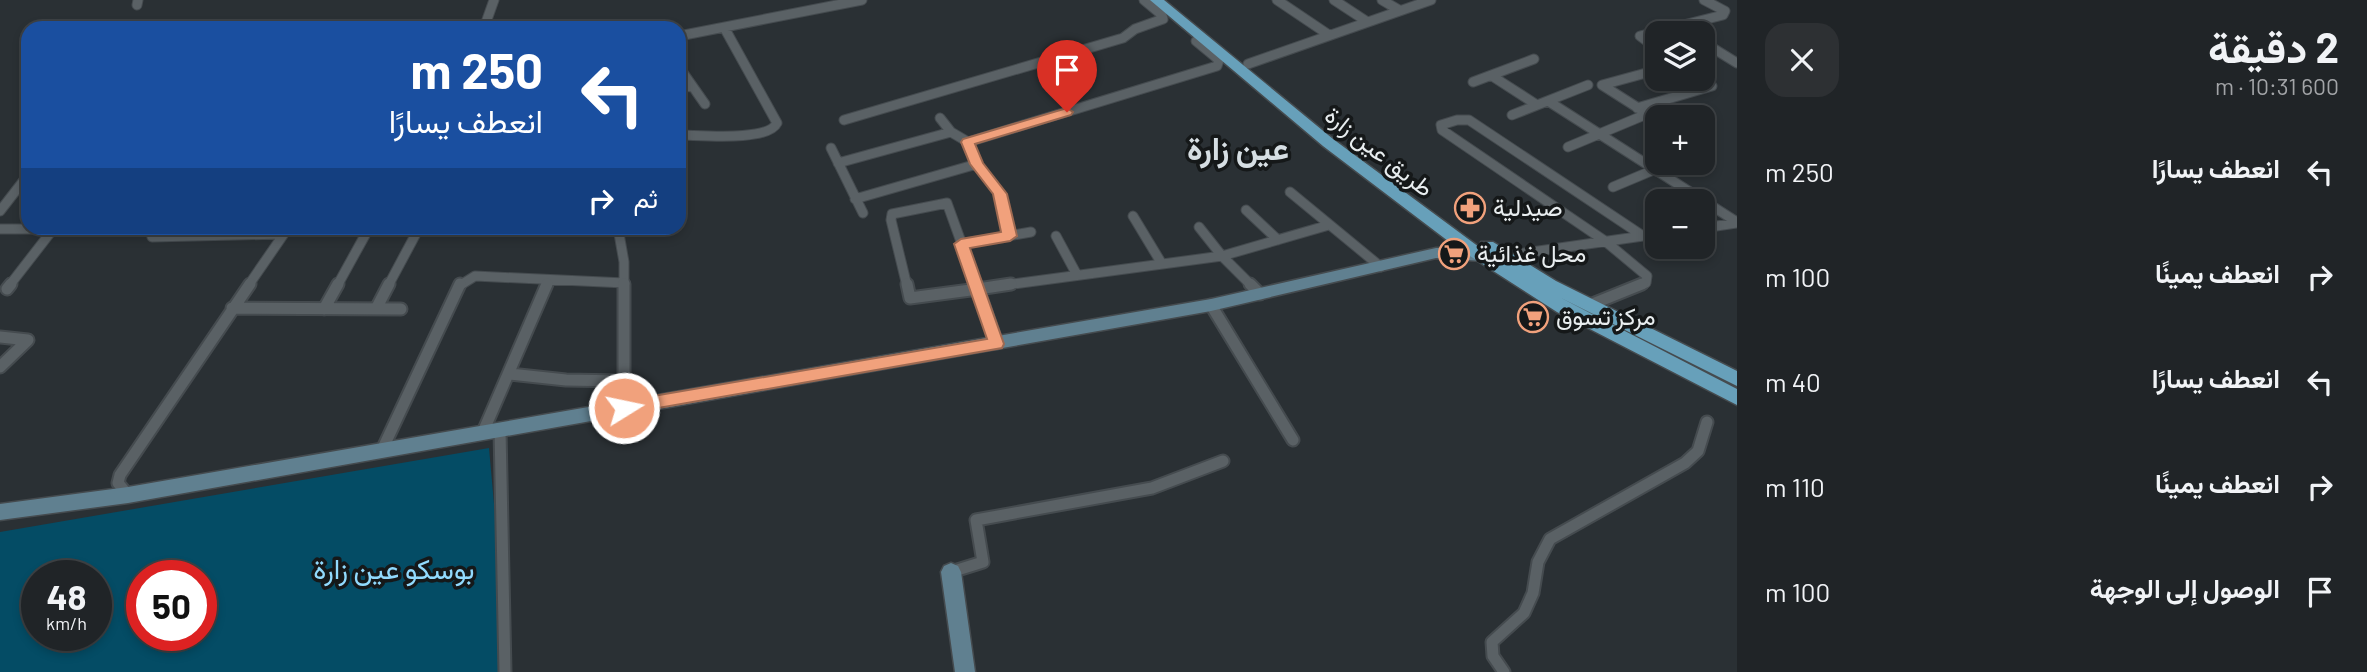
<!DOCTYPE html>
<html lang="ar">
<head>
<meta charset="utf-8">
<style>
	body { margin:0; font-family:Barlow,Vazirmatn,sans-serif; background:#2d3033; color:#f1f3f6; direction:rtl; height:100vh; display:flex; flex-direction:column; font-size:26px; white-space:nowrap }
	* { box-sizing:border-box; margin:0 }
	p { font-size:23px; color:#a2a4a7 }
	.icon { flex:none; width:38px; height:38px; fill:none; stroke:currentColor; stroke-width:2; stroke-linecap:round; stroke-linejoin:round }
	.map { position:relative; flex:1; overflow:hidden; direction:ltr }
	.panel { display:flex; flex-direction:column; background:#202427; width:630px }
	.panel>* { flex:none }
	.banner { position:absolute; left:21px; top:21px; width:665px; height:214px; border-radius:21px; box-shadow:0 4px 10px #0003,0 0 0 2px #3d4144; direction:rtl; background:#1a4fa0; color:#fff; overflow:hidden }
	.controls { position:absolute; left:1645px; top:21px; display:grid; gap:14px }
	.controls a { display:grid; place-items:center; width:70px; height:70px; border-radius:14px; background:#202427; box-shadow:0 4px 10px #0003,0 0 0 2px #3d4144; font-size:35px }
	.speed { position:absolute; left:21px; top:560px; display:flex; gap:14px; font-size:35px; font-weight:700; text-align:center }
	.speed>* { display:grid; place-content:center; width:91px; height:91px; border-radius:50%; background:#202427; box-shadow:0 4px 10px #0003,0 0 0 2px #3d4144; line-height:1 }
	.speed small { font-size:18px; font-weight:400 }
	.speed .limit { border:10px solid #d22; background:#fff; color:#111 }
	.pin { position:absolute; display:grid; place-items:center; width:60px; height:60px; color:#fff; margin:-72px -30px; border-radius:50% 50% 50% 0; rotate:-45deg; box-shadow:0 0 7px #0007 }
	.pin .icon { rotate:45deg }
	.me { position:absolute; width:77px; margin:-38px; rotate:80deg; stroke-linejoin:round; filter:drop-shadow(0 0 5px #0008) }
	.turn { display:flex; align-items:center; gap:24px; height:147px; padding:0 28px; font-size:32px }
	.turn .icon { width:91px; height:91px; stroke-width:2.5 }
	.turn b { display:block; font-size:49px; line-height:60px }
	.then { display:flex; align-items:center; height:66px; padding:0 28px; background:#0003; gap:14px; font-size:26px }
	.round { display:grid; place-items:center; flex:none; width:74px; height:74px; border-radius:21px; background:#2d3033 }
	.summary { display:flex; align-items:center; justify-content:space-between; height:119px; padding:0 28px }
	h1 { font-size:42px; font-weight:700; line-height:52px }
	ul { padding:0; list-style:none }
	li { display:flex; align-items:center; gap:21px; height:105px; padding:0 28px }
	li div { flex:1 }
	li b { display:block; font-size:26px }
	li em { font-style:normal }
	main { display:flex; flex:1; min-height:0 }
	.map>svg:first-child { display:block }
	.green { fill:#044c65; fill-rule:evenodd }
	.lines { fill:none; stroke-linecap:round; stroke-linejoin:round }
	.minor-far1-casing { stroke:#454b4f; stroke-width:11 }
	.minor-casing { stroke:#454b4f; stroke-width:15 }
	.secondary-casing { stroke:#454b4f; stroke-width:3 }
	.primary-casing { stroke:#454b4f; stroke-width:3 }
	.minor-far1 { stroke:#5a6165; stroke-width:9 }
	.minor { stroke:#5a6165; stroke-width:11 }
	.secondary { fill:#608090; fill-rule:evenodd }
	.primary { fill:#67a0ba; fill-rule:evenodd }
	.route { fill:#f1a17c; stroke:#9d6951; stroke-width:2 }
	.labels { text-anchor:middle; stroke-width:7; stroke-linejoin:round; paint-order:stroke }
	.street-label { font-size:24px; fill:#e8edef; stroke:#151819 }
	.poi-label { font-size:24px; fill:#e8edef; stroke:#151819; text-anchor:start }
	.near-park-label { font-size:28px; fill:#91dafd; stroke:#151819 }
	.district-label { font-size:32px; font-weight:bold; fill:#d6dee3; stroke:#151819 }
</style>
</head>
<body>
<main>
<section class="panel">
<div class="summary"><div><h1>2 دقيقة</h1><p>600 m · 10:31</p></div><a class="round"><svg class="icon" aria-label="close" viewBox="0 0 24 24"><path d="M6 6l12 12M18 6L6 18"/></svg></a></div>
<ul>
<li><svg class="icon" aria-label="left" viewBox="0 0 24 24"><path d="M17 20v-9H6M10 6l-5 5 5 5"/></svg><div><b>انعطف يسارًا</b></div><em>250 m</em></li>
<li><svg class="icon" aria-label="right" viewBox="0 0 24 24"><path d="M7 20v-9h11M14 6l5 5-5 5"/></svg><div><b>انعطف يمينًا</b></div><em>100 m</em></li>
<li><svg class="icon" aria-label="left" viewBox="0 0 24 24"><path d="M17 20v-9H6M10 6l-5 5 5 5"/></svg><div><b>انعطف يسارًا</b></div><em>40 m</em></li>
<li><svg class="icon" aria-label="right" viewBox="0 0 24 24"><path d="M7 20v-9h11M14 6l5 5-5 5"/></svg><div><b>انعطف يمينًا</b></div><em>110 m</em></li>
<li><svg class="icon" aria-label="arrive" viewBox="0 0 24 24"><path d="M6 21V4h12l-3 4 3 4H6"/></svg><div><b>الوصول إلى الوجهة</b></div><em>100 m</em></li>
</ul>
</section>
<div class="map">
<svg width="1737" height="672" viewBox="0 0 1737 672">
	<rect width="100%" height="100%" fill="#2a3034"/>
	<!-- green -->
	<path class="green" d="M489,448L509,672H0V532ZM37,576H96V635H37ZM142,576H201V635H142Z"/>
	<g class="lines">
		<!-- minor-far1 casing -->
		<g class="minor-far1-casing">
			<path id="minor-far1" d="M1277,0L1329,35
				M1334,0L1366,21
				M1382,0L1399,10
				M137,5L138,0
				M484,28L494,0
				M679,36L862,0
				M1703,42L1737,63
				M1657,49L1640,36L1723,15L1725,11L1704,0
				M1248,64L1431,0
				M679,67L705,104
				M1657,70L1602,85L1657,120
				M1492,76L1537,105
				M1665,79L1688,93
				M1473,82L1534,59
				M679,86L693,87
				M1548,101L1737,222
				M1637,108L1712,86L1703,77
				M1512,115L1588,85
				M940,118L951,132L968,142L977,164L996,188L1004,206L1010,236
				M844,120L1123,38L1135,29L1163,19L1162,15L1144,0
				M679,135C699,135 768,142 777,123L725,29
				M968,142L1217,66L1219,60L1196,41
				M1568,147L1647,114
				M831,148L863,213
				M838,163L951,132
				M1613,187L1670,163
				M1290,192L1381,267
				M855,199L977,164
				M1246,210L1278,240
				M0,211L28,175
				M1133,216L1162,264
				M1199,227L1222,256L1252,286
				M156,228L152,237L283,234
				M618,228L624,262V286
				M1703,228L1737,223
				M0,229H103
				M1056,236L1077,275
				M961,244L1031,232
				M1504,256L1657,234
				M9,286L54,228
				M248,286L288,228
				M337,286L369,228
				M388,286L419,228
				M459,286L475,276L625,283
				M546,286L549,280
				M907,286L891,220L892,214L947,203L977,286
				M998,286L1222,256L1329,225
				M1638,286L1646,283L1647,276L1605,241L1442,130L1441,125L1457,120H1469L1643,236"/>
		</g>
		<!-- minor casing -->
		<g class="minor-casing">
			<path id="minor" d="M624,284V408
				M907,284L910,298L978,289
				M976,284L978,289
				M1250,284L1260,294
				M7,289L11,284
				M978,289L997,343
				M978,289L1011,284
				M1211,305L1293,440
				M1590,305L1642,284
				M232,308L401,309
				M324,309L338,284
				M376,309L389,284
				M0,337L28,340L0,367
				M510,374L566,380L623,381
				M500,430L505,672
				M483,432L547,284
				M383,448L460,284
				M128,495L118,483L120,475L250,284
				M951,572L983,562L976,520L1152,488L1223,461
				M1504,672L1493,656L1492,642L1524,613L1533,593L1538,562L1550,539L1685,463L1698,451L1707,422"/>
		</g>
		<!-- secondary casing -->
		<g class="secondary-casing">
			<path id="secondary" d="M1436,248H1463L1487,252L1489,256L1482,261L1436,258L1211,311L128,503L0,520V504L128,487L1211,299Z
				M951,563L958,566L961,572L975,672H955L941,572L944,566Z"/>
		</g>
		<!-- primary casing -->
		<g class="primary-casing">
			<path id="primary" d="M1150,0H1164L1333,139L1479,247L1481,242H1493L1556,281L1737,371V386L1561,298L1737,389V405L1557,312L1456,247L1323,146Z"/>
		</g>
		<!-- minor-far1 -->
		<use href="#minor-far1" class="minor-far1"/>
		<!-- minor -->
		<use href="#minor" class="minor"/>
		<!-- secondary -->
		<use href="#secondary" class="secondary"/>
		<!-- primary -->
		<use href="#primary" class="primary"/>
	</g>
	<!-- route -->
	<path class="route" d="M1067,108L1073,112L1071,115L975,144L983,163L1007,194L1017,236L1010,241L970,248L1004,344L1002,348L624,414L618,412L616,408L618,403L624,401L987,339L954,244L961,239L1001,232L993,194L970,164L961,142L963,139Z"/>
	<!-- icons -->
	<defs>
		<g id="pharmacy-ring" transform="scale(1.575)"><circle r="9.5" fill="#151819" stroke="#f1a17c" stroke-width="1.5"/><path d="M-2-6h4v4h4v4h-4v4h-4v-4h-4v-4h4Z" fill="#f1a17c"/></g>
		<g id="supermarket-ring" transform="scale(1.575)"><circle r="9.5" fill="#151819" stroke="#f1a17c" stroke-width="1.5"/><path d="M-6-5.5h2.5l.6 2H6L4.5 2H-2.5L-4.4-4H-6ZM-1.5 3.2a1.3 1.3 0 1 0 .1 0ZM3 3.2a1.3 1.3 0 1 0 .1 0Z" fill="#f1a17c"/></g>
	</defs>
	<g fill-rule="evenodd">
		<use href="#pharmacy-ring" x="1470" y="208"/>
		<use href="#supermarket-ring" x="1454" y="254"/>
		<use href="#supermarket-ring" x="1533" y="317"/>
	</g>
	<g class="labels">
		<!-- street labels -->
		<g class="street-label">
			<text transform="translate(1379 152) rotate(38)" y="8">طريق عين زارة</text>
		</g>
		<!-- poi labels -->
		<g class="poi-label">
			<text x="1493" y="216">صيدلية</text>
			<text x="1477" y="262">محل غذائية</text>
			<text x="1556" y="325">مركز تسوق</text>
		</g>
		<!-- near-park labels -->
		<g class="near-park-label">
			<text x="394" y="579">بوسكو عين زارة</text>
		</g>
		<!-- district labels -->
		<g class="district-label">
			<text x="1238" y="160">عين زارة</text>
		</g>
	</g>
</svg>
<div class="controls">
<a><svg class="icon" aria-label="layers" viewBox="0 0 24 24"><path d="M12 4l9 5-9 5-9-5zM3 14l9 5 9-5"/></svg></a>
<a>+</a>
<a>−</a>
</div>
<div class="speed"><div>48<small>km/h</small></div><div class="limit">50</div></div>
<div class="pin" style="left:1067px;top:112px;background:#d93025"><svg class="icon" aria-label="arrive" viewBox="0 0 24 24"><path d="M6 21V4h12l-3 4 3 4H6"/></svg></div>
<svg class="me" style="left:624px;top:408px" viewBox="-20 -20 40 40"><circle r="17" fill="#f1a17c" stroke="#fff" stroke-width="3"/><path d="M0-11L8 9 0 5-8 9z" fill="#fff"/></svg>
<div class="banner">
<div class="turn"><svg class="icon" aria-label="left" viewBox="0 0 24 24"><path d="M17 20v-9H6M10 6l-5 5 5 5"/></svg><div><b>250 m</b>انعطف يسارًا</div></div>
<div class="then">ثم<svg class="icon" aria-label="right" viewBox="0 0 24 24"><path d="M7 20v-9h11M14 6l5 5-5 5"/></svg></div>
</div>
</div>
</main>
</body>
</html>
